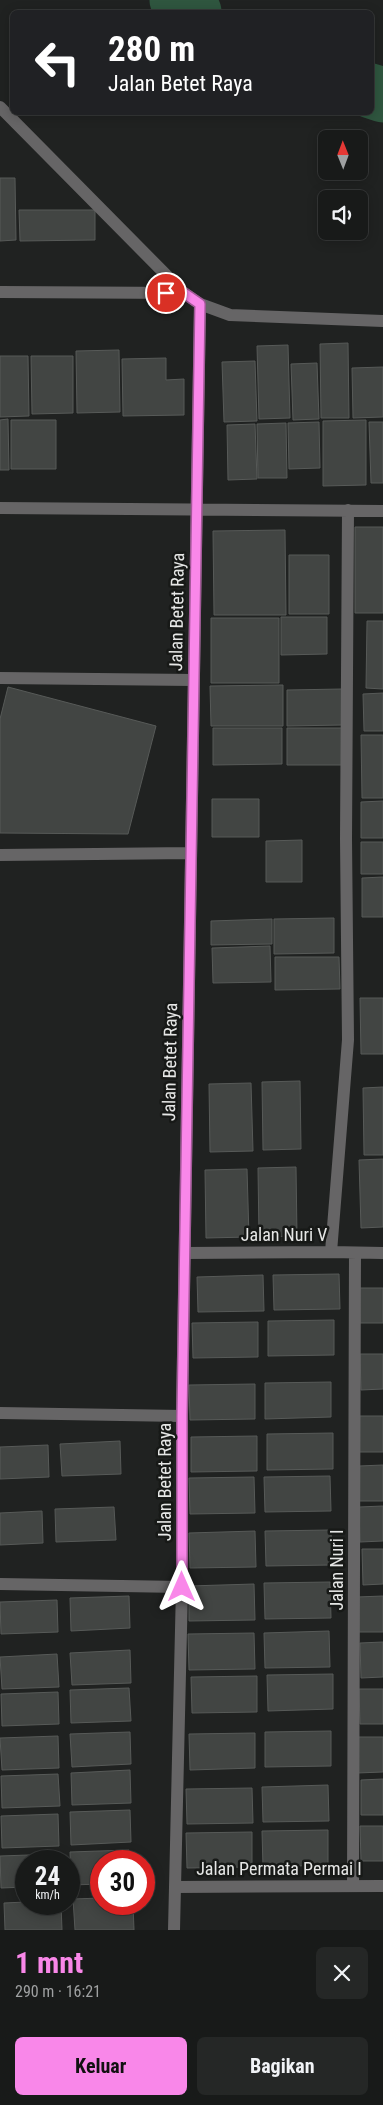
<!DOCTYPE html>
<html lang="id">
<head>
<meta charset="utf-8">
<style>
	body { margin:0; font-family:"Roboto Condensed",sans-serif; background:#252726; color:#f1f3f6; height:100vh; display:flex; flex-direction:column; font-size:19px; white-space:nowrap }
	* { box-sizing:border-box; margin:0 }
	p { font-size:16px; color:#9fa1a2 }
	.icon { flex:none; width:28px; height:28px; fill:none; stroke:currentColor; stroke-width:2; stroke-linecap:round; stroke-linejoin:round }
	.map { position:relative; height:1930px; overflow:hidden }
	.side { display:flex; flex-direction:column; background:#181a19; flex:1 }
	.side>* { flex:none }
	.hud { position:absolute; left:10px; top:10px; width:364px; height:105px; border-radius:8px; box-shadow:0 2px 12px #0003,0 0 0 1px #363838; background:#202124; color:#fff; overflow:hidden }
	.needle { width:32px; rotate:359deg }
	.fabs { position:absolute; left:318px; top:130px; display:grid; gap:10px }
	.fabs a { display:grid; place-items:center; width:50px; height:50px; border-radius:8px; background:#181a19; box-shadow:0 2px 12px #0003,0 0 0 1px #363838; font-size:25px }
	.speed { position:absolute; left:15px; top:1850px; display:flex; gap:10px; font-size:25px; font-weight:700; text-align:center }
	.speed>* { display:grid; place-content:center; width:65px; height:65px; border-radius:50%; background:#181a19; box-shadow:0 2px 12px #0003,0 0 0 1px #363838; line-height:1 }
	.speed small { font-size:12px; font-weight:400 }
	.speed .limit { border:8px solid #d22; background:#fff; color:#111 }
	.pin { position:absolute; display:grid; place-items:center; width:42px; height:42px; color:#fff; margin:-21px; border:2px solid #fff; border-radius:50%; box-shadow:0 1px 5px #0007 }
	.me { position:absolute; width:55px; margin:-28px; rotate:0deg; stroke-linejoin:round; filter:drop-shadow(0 0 4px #0008) }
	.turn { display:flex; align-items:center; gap:18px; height:105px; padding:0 15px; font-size:22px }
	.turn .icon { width:65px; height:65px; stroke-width:2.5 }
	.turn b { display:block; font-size:35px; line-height:42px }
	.round { display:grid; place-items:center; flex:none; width:52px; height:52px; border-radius:8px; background:#252726 }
	.headline { display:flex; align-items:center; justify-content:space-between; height:85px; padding:0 15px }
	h1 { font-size:30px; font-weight:700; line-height:38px; color:#f987e9 }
	.cta { display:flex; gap:10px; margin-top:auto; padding:10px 15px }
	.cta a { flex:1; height:58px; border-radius:8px; background:#f987e9; color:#111; font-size:20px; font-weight:700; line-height:58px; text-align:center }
	.cta a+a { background:#252726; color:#f1f3f6 }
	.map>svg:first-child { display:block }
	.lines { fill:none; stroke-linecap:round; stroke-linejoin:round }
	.river { stroke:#2f563f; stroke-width:55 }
	.building { fill:#424543; stroke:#575a58 }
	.street { stroke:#666566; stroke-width:12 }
	.route-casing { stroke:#a25897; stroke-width:12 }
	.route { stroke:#f987e9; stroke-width:9 }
	.labels { text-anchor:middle; stroke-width:5; stroke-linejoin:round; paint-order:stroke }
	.street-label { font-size:18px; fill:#e6e7e6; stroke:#171917 }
</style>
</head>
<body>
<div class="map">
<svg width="383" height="1930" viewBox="0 0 383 1930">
	<rect width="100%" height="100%" fill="#202221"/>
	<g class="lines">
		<!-- river -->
		<path class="river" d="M177,0L194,12
			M371,91L383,95"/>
	</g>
	<!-- building -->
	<path class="building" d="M0,178H15L16,240L0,241Z
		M19,210H95V240L20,241Z
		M348,343L349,418H321L320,344Z
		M288,345L290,418L259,419L257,346Z
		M119,350L120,412L77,413L76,351Z
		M0,356H28L29,416L0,417Z
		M31,356H73V413L32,414Z
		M166,358V380L184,379V415L123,416L122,359Z
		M255,361L257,421L224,422L222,362Z
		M317,363L319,419L293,420L291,364Z
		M383,367V417L353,418L352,368Z
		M8,419L9,470H0V420Z
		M11,420H56V469H11Z
		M366,420V485L323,486V421Z
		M319,422L320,468L289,469L288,423Z
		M369,422H383V483H371Z
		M286,423L287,478H258L257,424Z
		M255,424L257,479L228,480L227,425Z
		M355,527H383V613H355Z
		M285,530L286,615H214L213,531Z
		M289,555H329V614H289Z
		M281,617H327V654L281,655Z
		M211,618H279V683H211Z
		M367,621H383V689L366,688Z
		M283,685V726H211L210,686Z
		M8,687L156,726L128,834L0,833V719Z
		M342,689L343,725L287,726V690Z
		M383,693V731H364L363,694Z
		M213,728H282V764L213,765Z
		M287,728H344V765H287Z
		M361,735H383V798H362Z
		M212,799H259V837H212Z
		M383,801V838H361V802Z
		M302,840V882H266V841Z
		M361,842H383V874H361Z
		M383,877V917H362V878Z
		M334,918V953L274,954V919Z
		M272,919V944L211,945V921Z
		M270,946L271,982L213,983L212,948Z
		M275,957H339L340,989L275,990Z
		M360,998H383V1054H361Z
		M300,1081L301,1149L263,1150L262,1082Z
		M251,1083L253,1151L210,1152L209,1084Z
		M383,1087V1155H364L363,1088Z
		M383,1159V1227L361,1228L359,1160Z
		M296,1167L297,1236L259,1237L258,1168Z
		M247,1169L249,1237L206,1238L205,1170Z
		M339,1274L340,1309L274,1310L273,1275Z
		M263,1275L264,1311L198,1312L197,1277Z
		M359,1288H383V1323H360Z
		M334,1320V1355L268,1356V1321Z
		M258,1322V1357L193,1358L192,1323Z
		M360,1354H383V1389L361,1390Z
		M331,1382V1417L265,1419V1383Z
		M255,1384V1419L190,1420L189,1385Z
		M357,1416H383V1452H358Z
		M333,1433V1469L267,1470V1434Z
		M257,1436V1471L191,1472V1437Z
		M120,1441L121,1474L62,1476L60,1444Z
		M48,1445L49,1477L0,1479V1447Z
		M383,1465V1501H359V1466Z
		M330,1476L331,1511L265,1512L264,1477Z
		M254,1477L255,1513L190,1514L189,1478Z
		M383,1506V1541L360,1542L359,1507Z
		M114,1507L116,1540L56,1542L55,1509Z
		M42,1511L43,1543L0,1545V1513Z
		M331,1530L332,1565L266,1566L265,1531Z
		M255,1531L256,1567L190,1568L189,1533Z
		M362,1549H383V1584L363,1585Z
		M330,1582L331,1618L265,1619L264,1583Z
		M254,1584L255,1620L189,1621V1586Z
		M129,1596L130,1628L71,1631L70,1598Z
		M383,1596V1632H357V1597Z
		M57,1600L58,1632L1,1634L0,1602Z
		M329,1631L330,1667L265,1668L264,1633Z
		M254,1633L255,1669L189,1670L188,1634Z
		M383,1642V1677L361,1678L360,1643Z
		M130,1650L131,1683L72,1685L70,1653Z
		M57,1654L59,1687L2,1689L0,1657Z
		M333,1674V1709L268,1711L267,1675Z
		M257,1676V1712L192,1713L191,1677Z
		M129,1688L131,1721L71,1723L70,1690Z
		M359,1689H383V1724H360Z
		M58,1692L59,1724L2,1726L1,1694Z
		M331,1731V1766L265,1767V1732Z
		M130,1732L131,1764L72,1767L70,1734Z
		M255,1733V1768L190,1770L189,1734Z
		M58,1736L59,1768L2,1770L0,1738Z
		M357,1737H383V1772L357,1773Z
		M130,1770L131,1803L72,1805L71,1773Z
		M58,1774L60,1806L2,1808L1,1776Z
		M383,1779V1815H361V1780Z
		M328,1785L329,1821L263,1822L262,1787Z
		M252,1788L253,1823L187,1824L186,1789Z
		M130,1810L131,1842L71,1845L70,1812Z
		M58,1814L59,1846L2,1848L1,1816Z
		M360,1826H383V1861H361Z
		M328,1830V1865L263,1867L262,1831Z
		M252,1832V1867L187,1868L186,1833Z
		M129,1850L130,1861H101V1884L71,1885L70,1852Z
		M57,1854L58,1861H26V1887L1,1888L0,1856Z
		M101,1898V1904H133L134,1930H75L73,1899Z
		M26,1902V1904H61L62,1930H5L4,1903Z"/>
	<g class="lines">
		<!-- street -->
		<path class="street" d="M0,107L184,293L200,304L182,1416V1587L174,1930
			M0,292L184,293
			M200,304L230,315L383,321
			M0,508L383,511
			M0,678L193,680
			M0,855L191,853
			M331,1252L348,1040L346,839L348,510
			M186,1253L331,1252L383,1253
			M0,1413L182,1416
			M0,1584L182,1587
			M353,1886L355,1253
			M175,1887L383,1886"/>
	</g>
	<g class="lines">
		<!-- route casing -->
		<g class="route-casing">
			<path id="route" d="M166,293H184L200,304L182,1416V1587"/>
		</g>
		<!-- route -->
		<use href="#route" class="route"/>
	</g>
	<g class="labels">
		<!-- street labels -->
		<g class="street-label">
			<text transform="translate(177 612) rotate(-89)" y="6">Jalan Betet Raya</text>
			<text transform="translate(170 1062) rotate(-89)" y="6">Jalan Betet Raya</text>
			<text x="284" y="1241">Jalan Nuri V</text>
			<text transform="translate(165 1482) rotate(-90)" y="6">Jalan Betet Raya</text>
			<text transform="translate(337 1570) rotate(-90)" y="6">Jalan Nuri I</text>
			<text x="279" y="1875">Jalan Permata Permai I</text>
		</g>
	</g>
</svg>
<div class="fabs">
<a><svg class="needle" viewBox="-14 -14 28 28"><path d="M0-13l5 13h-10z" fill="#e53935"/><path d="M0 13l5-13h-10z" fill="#9fa1a2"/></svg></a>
<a><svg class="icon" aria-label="sound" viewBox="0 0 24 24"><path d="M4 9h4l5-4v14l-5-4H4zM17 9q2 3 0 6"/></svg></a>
</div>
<div class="speed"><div>24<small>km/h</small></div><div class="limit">30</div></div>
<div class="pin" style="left:166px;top:293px;background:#d93025"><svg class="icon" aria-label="arrive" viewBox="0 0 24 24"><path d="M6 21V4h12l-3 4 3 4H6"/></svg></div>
<svg class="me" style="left:182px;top:1587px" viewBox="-20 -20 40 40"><path d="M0-17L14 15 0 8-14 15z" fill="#f987e9" stroke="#fff" stroke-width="4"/></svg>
<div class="hud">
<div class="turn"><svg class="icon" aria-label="left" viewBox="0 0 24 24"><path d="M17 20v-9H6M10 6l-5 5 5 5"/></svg><div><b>280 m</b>Jalan Betet Raya</div></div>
</div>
</div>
<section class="side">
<div class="headline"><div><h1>1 mnt</h1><p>290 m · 16:21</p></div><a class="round"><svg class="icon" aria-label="close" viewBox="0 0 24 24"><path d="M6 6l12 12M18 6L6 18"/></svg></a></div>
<div class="cta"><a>Keluar</a><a>Bagikan</a></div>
</section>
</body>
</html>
